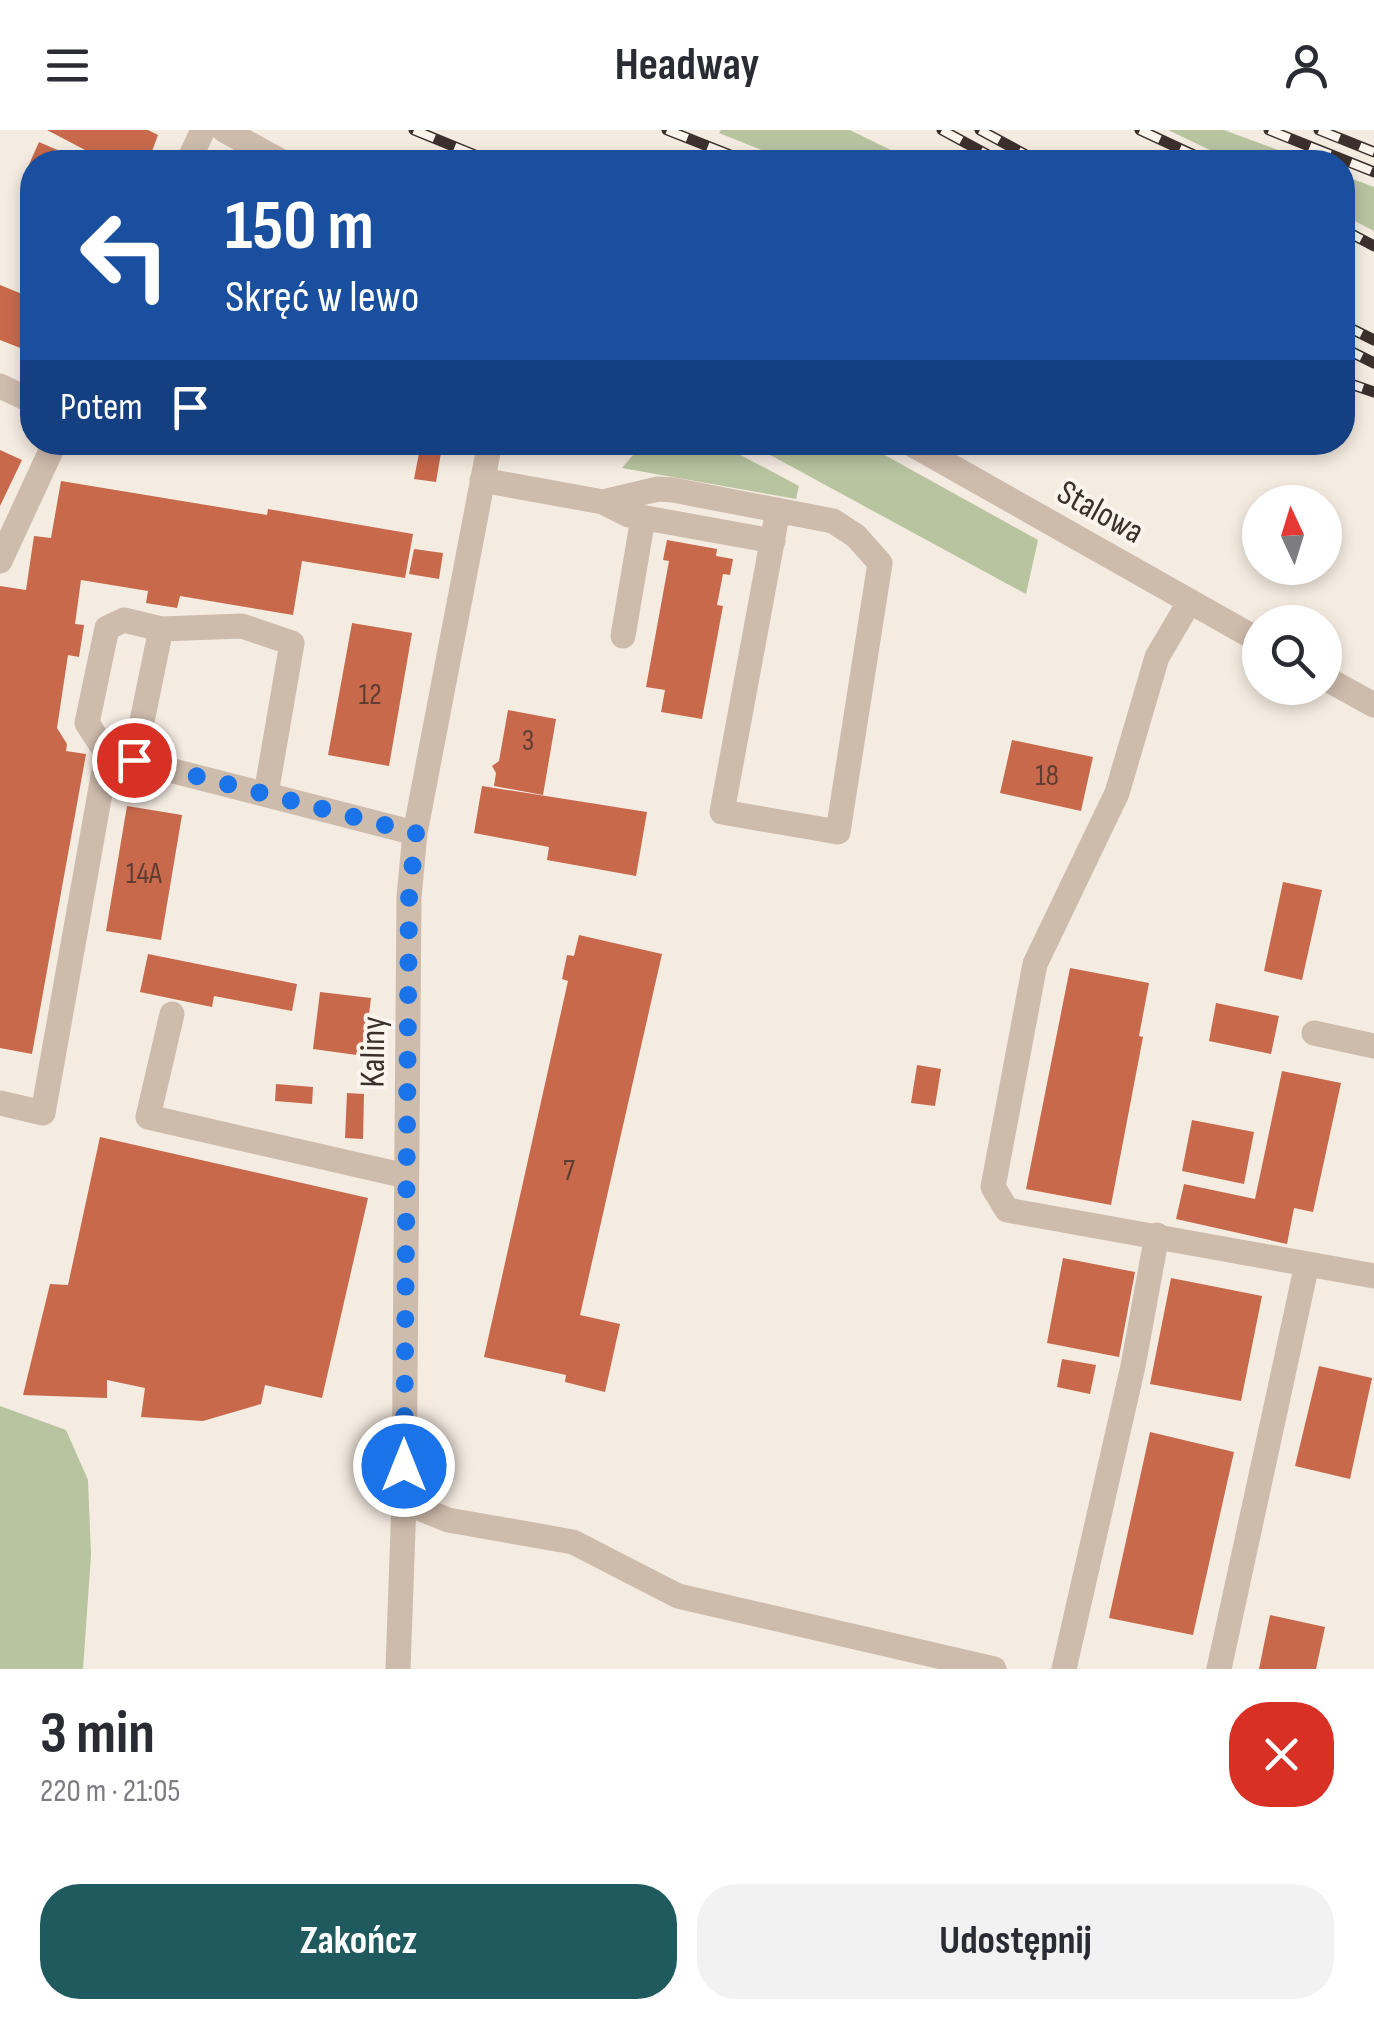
<!DOCTYPE html>
<html lang="pl">
<head>
<meta charset="utf-8">
<style>
	body { margin:0; font-family:"Sofia Sans Condensed",sans-serif; background:#f2f2f3; color:#2b2b33; height:100vh; display:flex; flex-direction:column; font-size:38px; white-space:nowrap }
	* { box-sizing:border-box; margin:0 }
	p { font-size:32px; color:#7c7c81 }
	.icon { flex:none; width:55px; height:55px; fill:none; stroke:currentColor; stroke-width:2; stroke-linecap:round; stroke-linejoin:round }
	.map { position:relative; height:1539px; overflow:hidden }
	.sheet { display:flex; flex-direction:column; background:#fff; flex:1 }
	.sheet>* { flex:none }
	.guide { position:absolute; left:20px; top:20px; width:1335px; height:305px; border-radius:40px; box-shadow:0 5px 15px #0003; background:#1a4fa0; color:#fff; overflow:hidden }
	.needle { width:65px; rotate:356deg }
	.controls { position:absolute; left:1242px; top:355px; display:grid; gap:20px }
	.controls a { display:grid; place-items:center; width:100px; height:100px; border-radius:50%; background:#fff; box-shadow:0 5px 15px #0003; font-size:50px }
	.pin { position:absolute; display:grid; place-items:center; width:85px; height:85px; color:#fff; margin:-42px; border:5px solid #fff; border-radius:50%; box-shadow:0 2px 10px #0007 }
	.me { position:absolute; width:110px; margin:-55px; rotate:0deg; stroke-linejoin:round; filter:drop-shadow(0 0 8px #0008) }
	.turn { display:flex; align-items:center; gap:35px; height:210px; padding:0 40px; font-size:45px }
	.turn .icon { width:130px; height:130px; stroke-width:2.5 }
	.turn b { display:block; font-size:70px; line-height:85px }
	.then { display:flex; align-items:center; height:95px; padding:0 40px; background:#0003; gap:20px; font-size:38px }
	.round { display:grid; place-items:center; flex:none; width:105px; height:105px; border-radius:40px; background:#f2f2f3 }
	.headline { display:flex; align-items:center; justify-content:space-between; height:170px; padding:0 40px }
	h1 { font-size:60px; font-weight:700; line-height:75px }
	.action { display:flex; gap:20px; margin-top:auto; padding:20px 40px }
	.action a { flex:1; height:115px; border-radius:40px; background:#1f5a5e; color:#fff; font-size:40px; font-weight:700; line-height:115px; text-align:center }
	.action a+a { background:#f2f2f3; color:#2b2b33 }
	header { display:flex; justify-content:space-between; align-items:center; height:130px; padding:0 40px; background:#fff; font-size:45px; font-weight:700 }
	.map>svg:first-child { display:block }
	.green { fill:#b8c4a0 }
	.building { fill:#c8694b }
	.lines { fill:none; stroke-linecap:round; stroke-linejoin:round }
	.minor { stroke:#cdbbac; stroke-width:25 }
	.rail-casing { stroke:#3b302b; stroke-width:11 }
	.rail { stroke:#fbf5ee; stroke-width:8; stroke-dasharray:22; stroke-linecap:butt }
	.route { stroke:#1a73e8; stroke-width:18; stroke-dasharray:0 32.4 }
	.labels { text-anchor:middle; stroke-width:8; stroke-linejoin:round; paint-order:stroke }
	.number-label { font-size:30px; fill:#5e3e33 }
	.street-label { font-size:35px; fill:#3b302b; stroke:#fbf5ee }
</style>
</head>
<body>
<header><svg class="icon" aria-label="menu" viewBox="0 0 24 24"><path d="M4 6h16M4 12h16M4 18h16"/></svg>Headway<svg class="icon" aria-label="person" viewBox="0 0 24 24"><circle cx="12" cy="8" r="4"/><path d="M4 21q1-7 8-7t8 7"/></svg></header>
<div class="map">
<svg width="1374" height="1539" viewBox="0 0 1374 1539">
	<rect width="100%" height="100%" fill="#f4ebe1"/>
	<!-- green -->
	<path class="green" d="M721,0H850L915,32H792L719,3Z
		M1168,0H1224L1311,32H1235Z
		M1342,45L1374,57V101L1343,85Z
		M643,313H718L799,356L796,369L622,338Z
		M748,313H863L1038,410L1026,464Z
		M0,1276L66,1300L88,1350L91,1425L83,1539H0Z"/>
	<!-- building -->
	<path class="building" d="M47,0H148L158,5L148,32H108Z
		M39,12L62,22L58,32H32V41L27,39Z
		M0,155L32,168V194L23,219L0,210Z
		M421,313L442,317L436,352L414,349Z
		M0,320L22,330L0,376Z
		M61,351L267,385L268,379L413,404L405,448L302,431L293,485L180,466L177,478L146,473L148,461L81,450L75,494L84,495L79,527L68,525L57,598L67,614L66,621L86,624L32,924L0,918V456L26,460L34,406L51,408Z
		M667,410L717,419L716,426L733,429L730,445L723,444L717,475L723,476L702,589L661,582L665,560L646,557L669,431L663,430Z
		M414,419L443,423L439,449L409,444Z
		M352,493L412,503L389,636L328,625Z
		M508,580L556,589L543,665L494,656L496,643L492,636L499,631Z
		M1012,610L1093,627L1081,681L1000,663Z
		M482,656L647,682L636,746L547,730L549,717L474,703Z
		M127,676L182,685L161,810L106,801Z
		M1283,752L1322,760L1302,850L1264,841Z
		M579,805L662,824L580,1185L620,1194L605,1262L565,1252L566,1245L484,1227L568,851L562,849L567,825L574,826Z
		M148,824L297,854L292,881L214,866L212,877L140,862Z
		M1070,838L1149,853L1139,906L1143,907L1111,1075L1026,1059Z
		M320,862L371,868L364,926L313,919Z
		M1216,873L1279,886L1271,924L1209,911Z
		M917,935L941,939L935,976L911,973Z
		M1282,941L1341,953L1313,1082L1294,1078L1287,1114L1176,1089L1184,1054L1255,1069Z
		M276,954L313,957L312,974L275,971Z
		M347,963L364,964L363,1009L345,1008Z
		M1192,990L1254,1002L1244,1054L1182,1041Z
		M100,1007L368,1068L322,1268L265,1255L261,1274L203,1291L141,1287L145,1258L107,1250V1268L23,1265L50,1154L68,1155Z
		M1063,1128L1135,1142L1119,1227L1047,1213Z
		M1171,1148L1262,1166L1241,1271L1150,1254Z
		M1062,1229L1096,1235L1090,1264L1057,1257Z
		M1319,1236L1372,1248L1350,1349L1295,1336Z
		M1150,1302L1234,1322L1193,1505L1109,1488Z
		M1270,1485L1325,1497L1316,1539H1259Z"/>
	<g class="lines">
		<!-- minor -->
		<path class="minor" d="M224,0L282,32
			M188,32L203,0
			M0,256L32,271
			M908,312L1260,511
			M482,350L603,372L658,359L673,360L833,391L856,406L880,433L838,702L722,682L778,380
			M603,372L629,385L773,411
			M0,431L55,312
			M1190,471L1157,527L1117,663L1035,834L993,1057L1007,1080L1374,1146
			M623,506L643,388
			M1325,548L1374,575
			M107,624L87,593L107,498L124,490L161,499
			M134,630L161,499L242,496L292,513L266,664
			M172,884L148,987L406,1046
			M1314,903L1374,916
			M0,973L43,983L107,624L415,703
			M404,1372L448,1390L573,1412L678,1466L994,1539
			M398,1539L404,1372L409,767L415,703L490,312
			M1064,1539L1133,1236L1157,1105
			M1219,1539L1307,1134"/>
		<!-- rail casing -->
		<g class="rail-casing">
			<path id="rail" d="M414,0L492,32
				M667,0L748,32
				M942,0L1001,32
				M980,0L1039,32
				M1140,0L1209,32
				M1269,0L1374,42
				M1319,0L1374,22
				M1342,99L1374,116
				M1342,194L1374,210
				M1342,217L1374,233
				M1342,251L1374,262"/>
		</g>
		<!-- rail -->
		<use href="#rail" class="rail"/>
	</g>
	<g class="lines">
		<!-- route -->
		<path class="route" d="M134,630L416,703L409,768L404,1336"/>
	</g>
	<g class="labels">
		<!-- number labels -->
		<g class="number-label">
			<text x="370" y="574">12</text>
			<text x="528" y="620">3</text>
			<text x="1047" y="655">18</text>
			<text x="144" y="753">14A</text>
			<text x="569" y="1050">7</text>
		</g>
		<!-- street labels -->
		<g class="street-label">
			<text transform="translate(1101 381) rotate(29)" y="12">Stalowa</text>
			<text transform="translate(372 922) rotate(-89)" y="12">Kaliny</text>
		</g>
	</g>
</svg>
<div class="controls">
<a><svg class="needle" viewBox="-14 -14 28 28"><path d="M0-13l5 13h-10z" fill="#e53935"/><path d="M0 13l5-13h-10z" fill="#7c7c81"/></svg></a>
<a><svg class="icon" aria-label="search" viewBox="0 0 24 24"><circle cx="10" cy="10" r="6"/><path d="M15 15l6 6"/></svg></a>
</div>
<div class="pin" style="left:134px;top:630px;background:#d93025"><svg class="icon" aria-label="arrive" viewBox="0 0 24 24"><path d="M6 21V4h12l-3 4 3 4H6"/></svg></div>
<svg class="me" style="left:404px;top:1336px" viewBox="-20 -20 40 40"><circle r="17" fill="#1a73e8" stroke="#fff" stroke-width="3"/><path d="M0-11L8 9 0 5-8 9z" fill="#fff"/></svg>
<div class="guide">
<div class="turn"><svg class="icon" aria-label="left" viewBox="0 0 24 24"><path d="M17 20v-9H6M10 6l-5 5 5 5"/></svg><div><b>150 m</b>Skręć w lewo</div></div>
<div class="then">Potem<svg class="icon" aria-label="arrive" viewBox="0 0 24 24"><path d="M6 21V4h12l-3 4 3 4H6"/></svg></div>
</div>
</div>
<section class="sheet">
<div class="headline"><div><h1>3 min</h1><p>220 m · 21:05</p></div><a class="round" style="background:#d93025;color:#fff"><svg class="icon" aria-label="close" viewBox="0 0 24 24"><path d="M6 6l12 12M18 6L6 18"/></svg></a></div>
<div class="action"><a>Zakończ</a><a>Udostępnij</a></div>
</section>
</body>
</html>
